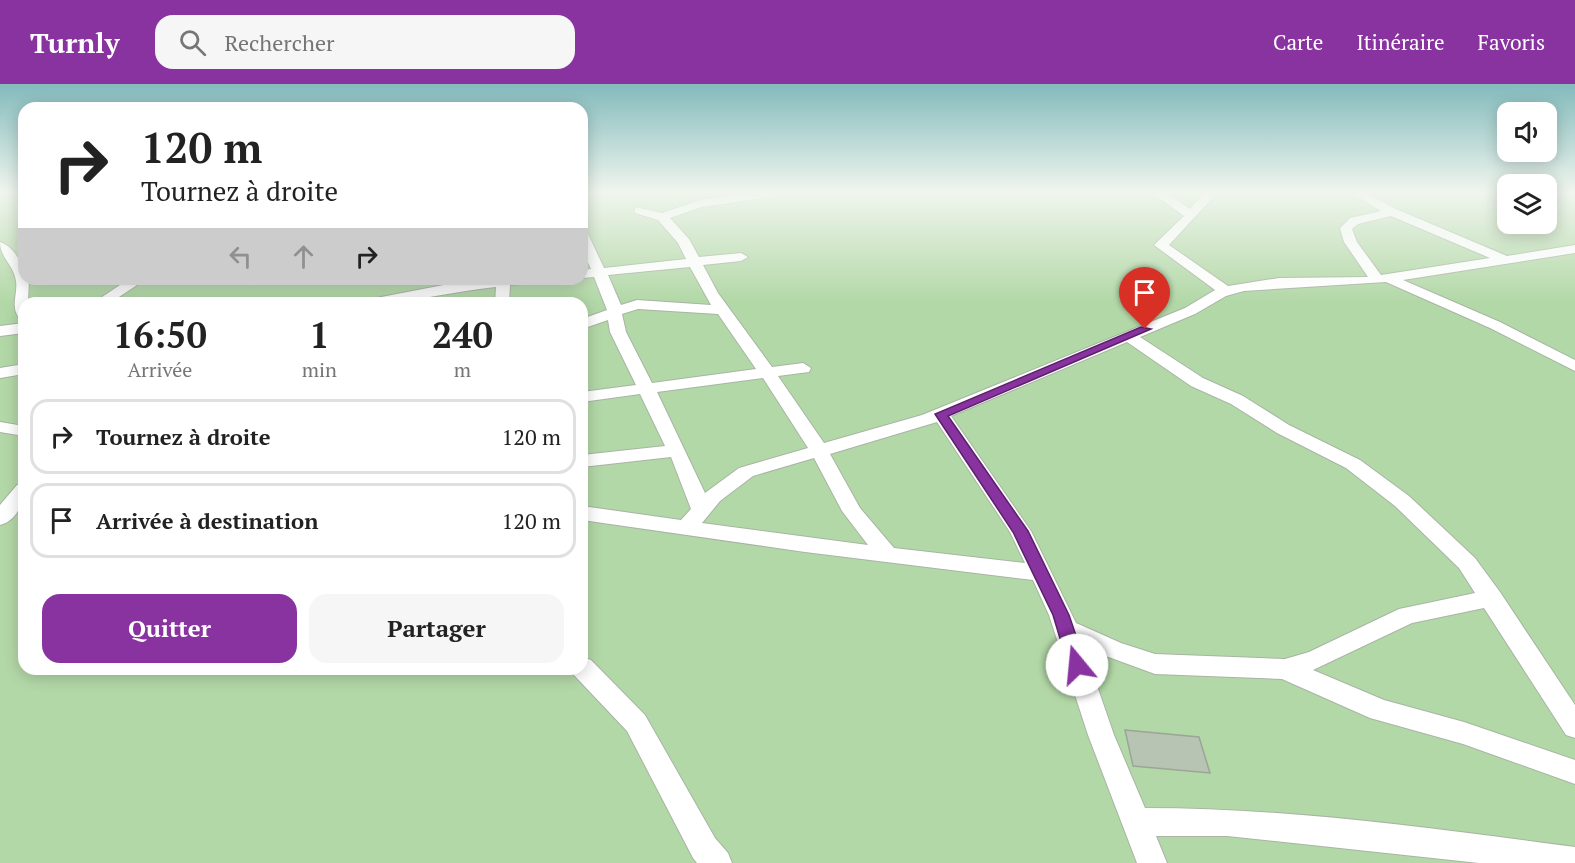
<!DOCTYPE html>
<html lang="fr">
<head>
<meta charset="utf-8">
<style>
	body { margin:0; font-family:"PT Serif",serif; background:#f6f6f6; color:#222; height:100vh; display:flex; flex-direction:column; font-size:22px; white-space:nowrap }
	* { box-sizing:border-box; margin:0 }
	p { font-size:20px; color:#767676 }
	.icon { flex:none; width:33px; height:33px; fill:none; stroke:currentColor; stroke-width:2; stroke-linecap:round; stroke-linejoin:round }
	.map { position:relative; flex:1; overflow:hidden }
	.sheet { position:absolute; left:18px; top:213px; width:570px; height:378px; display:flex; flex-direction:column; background:#fff; border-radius:18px; box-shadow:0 3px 15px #0003 }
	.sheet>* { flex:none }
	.guide { position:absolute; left:18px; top:18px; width:570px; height:183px; border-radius:18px; box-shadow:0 3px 15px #0003; background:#fff; color:#222; overflow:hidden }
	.buttons { position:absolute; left:1497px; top:18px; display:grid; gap:12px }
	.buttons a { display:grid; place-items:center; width:60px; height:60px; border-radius:12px; background:#fff; box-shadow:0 3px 15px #0003; font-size:30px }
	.pin { position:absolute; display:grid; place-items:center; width:51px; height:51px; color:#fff; margin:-62px -26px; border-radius:50% 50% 50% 0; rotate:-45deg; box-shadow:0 0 6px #0007 }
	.pin .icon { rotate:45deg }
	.me { position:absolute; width:66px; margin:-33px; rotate:343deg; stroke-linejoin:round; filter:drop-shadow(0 0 4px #0008) }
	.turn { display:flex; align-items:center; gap:21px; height:126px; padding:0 24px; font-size:27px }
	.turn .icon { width:78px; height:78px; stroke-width:2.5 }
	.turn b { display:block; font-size:42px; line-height:51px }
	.lanes { display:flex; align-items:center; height:57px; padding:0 24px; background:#0003; justify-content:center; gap:30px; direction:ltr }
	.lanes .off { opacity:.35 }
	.eta { display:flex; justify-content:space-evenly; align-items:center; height:102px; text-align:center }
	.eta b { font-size:36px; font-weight:700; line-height:42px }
	.action { display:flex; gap:12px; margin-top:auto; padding:12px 24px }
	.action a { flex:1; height:69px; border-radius:18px; background:#8933a0; color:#fff; font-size:24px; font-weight:700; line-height:69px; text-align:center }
	.action a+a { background:#f6f6f6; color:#222 }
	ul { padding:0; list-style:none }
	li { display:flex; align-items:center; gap:18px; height:75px; margin:0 12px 9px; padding:0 12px; border:3px solid #e0e0e0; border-radius:18px }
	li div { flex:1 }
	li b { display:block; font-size:22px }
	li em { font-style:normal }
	header { display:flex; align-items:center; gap:36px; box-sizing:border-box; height:84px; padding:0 30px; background:#8933a0; color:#fff }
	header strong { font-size:28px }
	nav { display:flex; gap:33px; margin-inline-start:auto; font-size:21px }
	.search { width:420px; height:54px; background:#f6f6f6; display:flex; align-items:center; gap:15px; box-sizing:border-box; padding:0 21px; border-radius:18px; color:#767676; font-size:22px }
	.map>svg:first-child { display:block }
	.green { fill:#b3d8a7; fill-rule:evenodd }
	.building { fill:#b7c3b3; stroke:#9aa696; stroke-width:1.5 }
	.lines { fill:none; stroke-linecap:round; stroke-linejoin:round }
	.street-casing { stroke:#a8b4a4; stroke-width:2 }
	.street { fill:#fff; fill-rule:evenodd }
	.route { fill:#8933a0; stroke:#592168; stroke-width:1.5 }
</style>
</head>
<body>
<header>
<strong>Turnly</strong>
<div class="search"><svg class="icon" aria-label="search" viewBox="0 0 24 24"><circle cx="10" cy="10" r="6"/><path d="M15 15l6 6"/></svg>Rechercher</div>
<nav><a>Carte</a><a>Itinéraire</a><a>Favoris</a></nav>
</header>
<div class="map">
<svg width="1575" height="779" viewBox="0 0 1575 779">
	<rect width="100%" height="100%" fill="#deebda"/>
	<!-- green -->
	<path class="green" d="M0,108H24V195H582V108H1507L1508,140H1546L1547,108H1575V779H0ZM24,219H582V585H24Z"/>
	<!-- building -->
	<path class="building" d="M1125,646L1199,653L1210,689L1133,682Z"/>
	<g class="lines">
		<!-- street casing -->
		<g class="street-casing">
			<path id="street" d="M758,108H790L784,111L702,123L670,134L689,155L699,173L741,169L748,173L741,177L703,181L718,209L772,283L803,279L811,284L809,288L778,292L824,359L922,331L1185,224L1215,206L1154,161L1184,132L1151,108H1166L1190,125L1205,108H1218L1169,161L1228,202L1279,194L1368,193L1344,158L1340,144L1350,134L1381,127L1350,108H1365L1396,125L1507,172L1575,161V169L1403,196L1500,238L1575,276V287L1490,244L1386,198L1244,207L1226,212L1195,230L1140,253L1203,294L1243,312L1289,341L1360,376L1409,412L1475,474L1500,508L1575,621V654L1566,651L1484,524L1412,539L1313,586L1384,616L1464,638L1575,676V700L1463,660L1370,634L1282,595L1155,590L1084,564L1114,651L1145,724C1289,724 1432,744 1575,763V779H1479L1227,752H1156L1167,779H1137L1088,651L1049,531L1033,496L805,468L582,436V422L681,436L691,425L671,373L582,383V371L665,362L640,310L582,318V308L636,301L610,248L608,236L582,245V235L607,226L594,193L582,194V186L591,185L582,165V146L588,150L604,184L686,175L678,159L658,136L635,129V123L662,129L700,116ZM1391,132L1490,174L1381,191L1357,158L1352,145L1358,140ZM690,183L711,221L637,216L621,221L608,191ZM638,225L718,230L756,285L652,299L626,248L622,230ZM1127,258L1191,302L1231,320L1277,349L1346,384L1395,422L1459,484L1475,509L1399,525L1309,568L1285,575L1155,570L1121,559L1076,539L1031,447L951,332ZM763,294L808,364L739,384L705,409L657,308ZM937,338L1010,448L1025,479L894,464L860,424L830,370ZM814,374L842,427L868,461L702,439L720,417L753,392Z
				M0,158C15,163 24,181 24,195H29L28,219H24V236L19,234C10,221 18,211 16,197C14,181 0,174 0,158Z
				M129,195H146L110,219H93Z
				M491,195H539L532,199L510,201L509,219H495L496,203C451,208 408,219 364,219L371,215L454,199Z
				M24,239V249L0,252V242Z
				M24,280V290L0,294V284Z
				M0,338L24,342V352L0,348Z
				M24,399C24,416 19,436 0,441V421L17,401Z
				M582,573L591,576L645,631L715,754L728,769L732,779H697L693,774L627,647L573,590L571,585H582Z"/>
		</g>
		<!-- street -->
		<use href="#street" class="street"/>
	</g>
	<!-- sky -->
	<linearGradient id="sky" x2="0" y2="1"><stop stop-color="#83babc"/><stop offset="0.5" stop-color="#f0f6ee"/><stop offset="1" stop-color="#f0f6ee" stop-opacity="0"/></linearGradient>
	<rect width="1575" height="217" fill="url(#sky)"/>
	<!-- route -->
	<path class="route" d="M1141,243L1151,245L948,332L1028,447L1069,531L1086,581L1083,586H1071L1068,581L1053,531L1013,448L935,330Z"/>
</svg>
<div class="buttons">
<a><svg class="icon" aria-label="sound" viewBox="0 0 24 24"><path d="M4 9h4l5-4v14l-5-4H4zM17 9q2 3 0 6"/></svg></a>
<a><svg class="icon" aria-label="layers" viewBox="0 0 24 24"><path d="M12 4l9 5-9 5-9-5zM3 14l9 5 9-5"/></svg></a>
</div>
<div class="pin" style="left:1145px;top:245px;background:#d93025"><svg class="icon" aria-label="arrive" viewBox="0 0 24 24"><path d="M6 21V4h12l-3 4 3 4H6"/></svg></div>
<svg class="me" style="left:1077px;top:581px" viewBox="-20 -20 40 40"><circle r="19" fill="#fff"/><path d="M0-13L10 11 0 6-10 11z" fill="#8933a0"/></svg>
<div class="guide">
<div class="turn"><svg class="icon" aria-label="right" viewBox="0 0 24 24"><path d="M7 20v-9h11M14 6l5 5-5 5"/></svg><div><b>120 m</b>Tournez à droite</div></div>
<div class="lanes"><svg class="icon off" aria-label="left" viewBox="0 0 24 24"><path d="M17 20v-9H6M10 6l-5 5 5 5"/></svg><svg class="icon off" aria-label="ahead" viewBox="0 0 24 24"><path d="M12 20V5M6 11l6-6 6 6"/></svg><svg class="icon" aria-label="right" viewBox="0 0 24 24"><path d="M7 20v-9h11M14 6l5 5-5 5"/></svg></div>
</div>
<section class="sheet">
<div class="eta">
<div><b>16:50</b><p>Arrivée</p></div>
<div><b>1</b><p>min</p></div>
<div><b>240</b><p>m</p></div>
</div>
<ul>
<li><svg class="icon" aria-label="right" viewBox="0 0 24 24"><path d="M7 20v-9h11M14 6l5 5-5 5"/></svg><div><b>Tournez à droite</b></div><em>120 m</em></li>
<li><svg class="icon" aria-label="arrive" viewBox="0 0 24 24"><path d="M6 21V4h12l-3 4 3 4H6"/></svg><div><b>Arrivée à destination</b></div><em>120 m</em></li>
</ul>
<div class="action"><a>Quitter</a><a>Partager</a></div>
</section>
</div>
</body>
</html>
